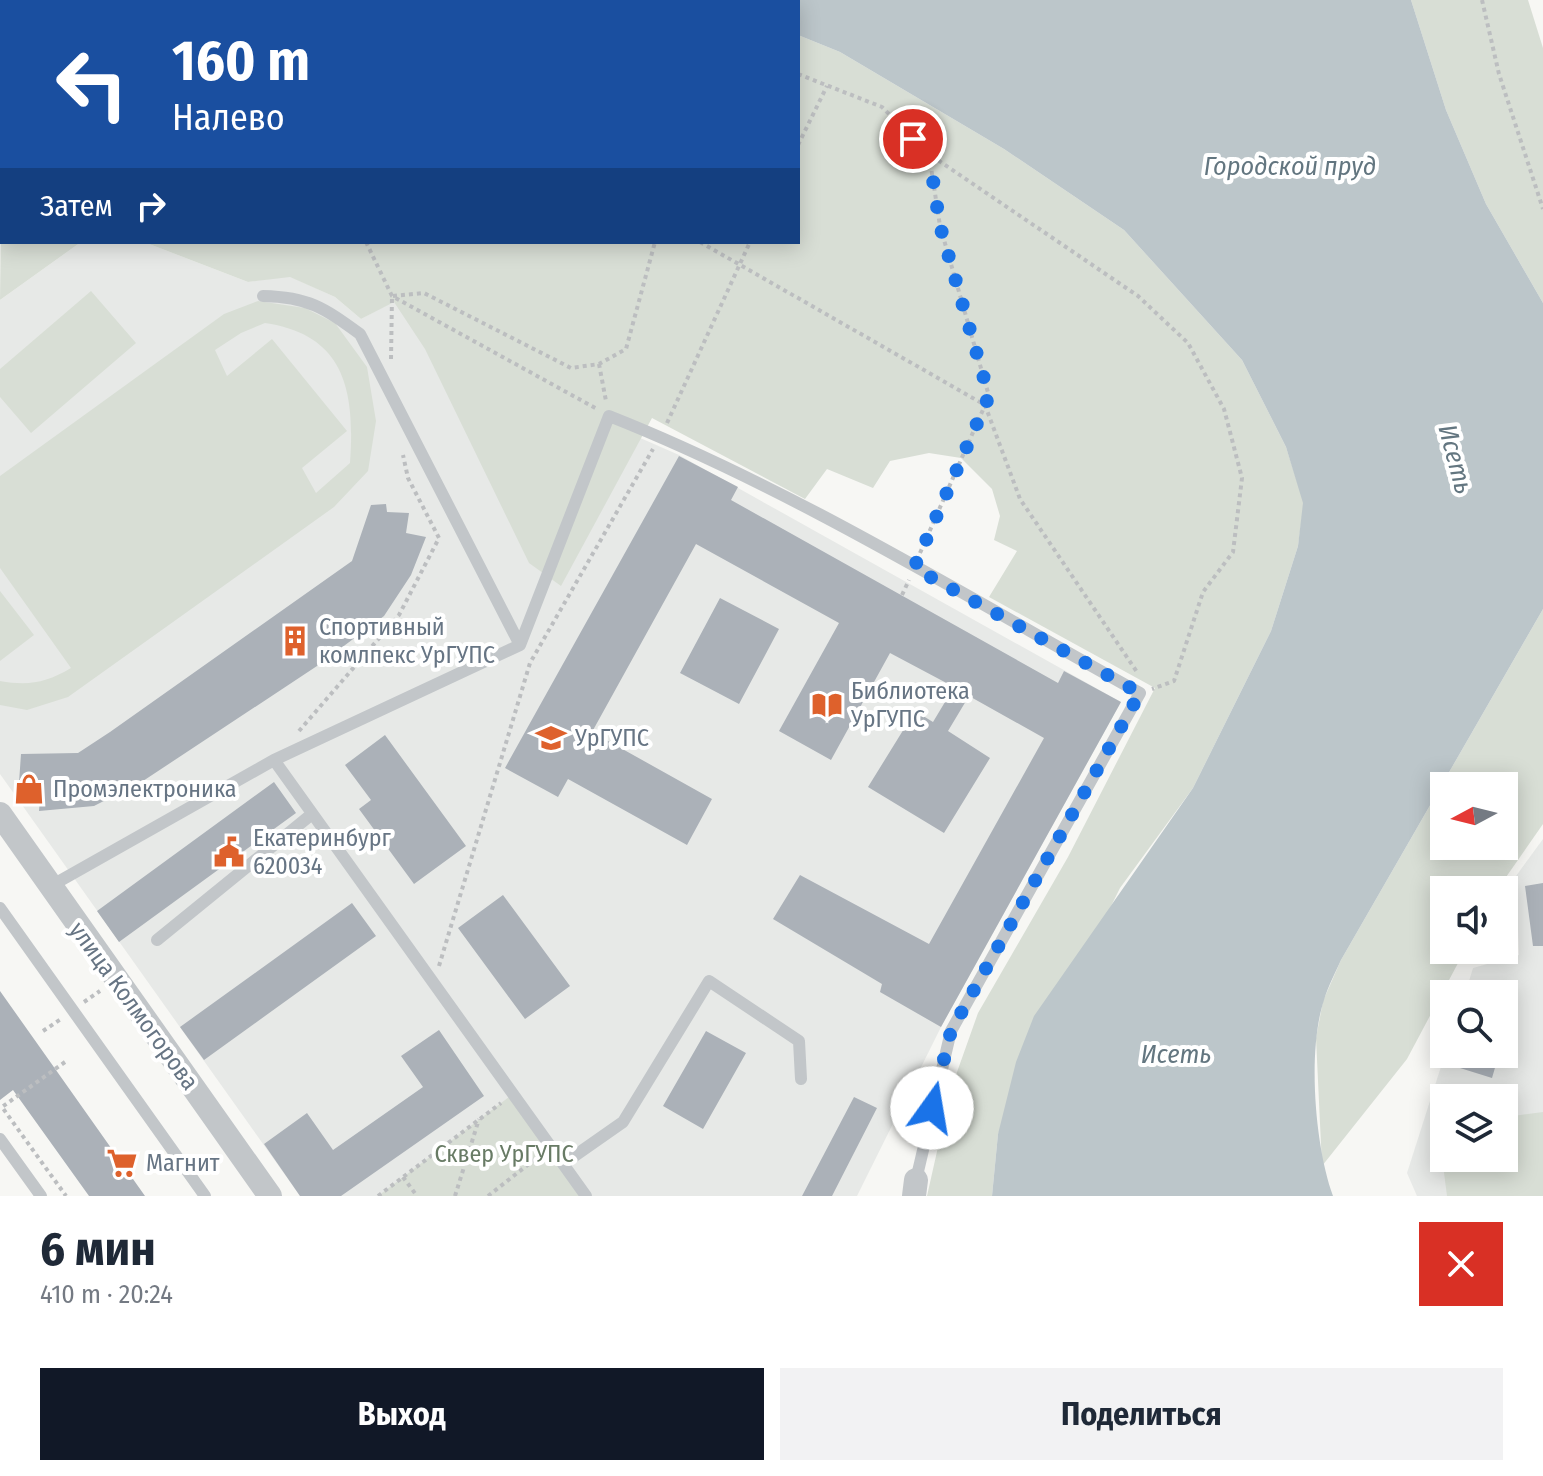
<!DOCTYPE html>
<html lang="ru">
<head>
<meta charset="utf-8">
<style>
	body { margin:0; font-family:"Fira Sans Condensed",sans-serif; background:#f2f2f3; color:#1f2937; height:100vh; display:flex; flex-direction:column; font-size:30px; white-space:nowrap }
	* { box-sizing:border-box; margin:0 }
	p { font-size:26px; color:#747a83 }
	.icon { flex:none; width:44px; height:44px; fill:none; stroke:currentColor; stroke-width:2; stroke-linecap:round; stroke-linejoin:round }
	.map { position:relative; height:1196px; overflow:hidden }
	.side { display:flex; flex-direction:column; background:#fff; flex:1 }
	.side>* { flex:none }
	.top-card { position:absolute; left:0px; top:0px; width:800px; height:244px; box-shadow:0 4px 20px #0003; background:#1a4fa0; color:#fff; overflow:hidden }
	.needle { width:52px; rotate:263deg }
	.fabs { position:absolute; left:1430px; top:772px; display:grid; gap:16px }
	.fabs a { display:grid; place-items:center; width:88px; height:88px; border-radius:0px; background:#fff; box-shadow:0 4px 20px #0003; font-size:40px }
	.pin { position:absolute; display:grid; place-items:center; width:68px; height:68px; color:#fff; margin:-34px; border:4px solid #fff; border-radius:50%; box-shadow:0 2px 8px #0007 }
	.me { position:absolute; width:88px; margin:-44px; rotate:13deg; stroke-linejoin:round; filter:drop-shadow(0 0 6px #0008) }
	.turn { display:flex; align-items:center; gap:28px; height:168px; padding:0 40px; font-size:36px }
	.turn .icon { width:104px; height:104px; stroke-width:2.5 }
	.turn b { display:block; font-size:56px; line-height:68px }
	.then { display:flex; align-items:center; height:76px; padding:0 40px; background:#0003; gap:16px; font-size:30px }
	.round { display:grid; place-items:center; flex:none; width:84px; height:84px; border-radius:0px; background:#f2f2f3 }
	.overview { display:flex; align-items:center; justify-content:space-between; height:136px; padding:0 40px }
	h1 { font-size:48px; font-weight:700; line-height:60px }
	.cta { display:flex; gap:16px; margin-top:auto; padding:16px 40px }
	.cta a { flex:1; height:92px; border-radius:0px; background:#111827; color:#fff; font-size:32px; font-weight:700; line-height:92px; text-align:center }
	.cta a+a { background:#f2f2f3; color:#1f2937 }
	.map>svg:first-child { display:block }
	.built { fill:#e7e9e7; fill-rule:evenodd }
	.green { fill:#d8ded5; fill-rule:evenodd }
	.water { fill:#bcc6ca }
	.building { fill:#abb1b8 }
	.lines { fill:none; stroke-linecap:round; stroke-linejoin:round }
	.path { stroke:#bcbec0; stroke-width:4; stroke-dasharray:4 4; stroke-linecap:butt }
	.service { stroke:#c2c6c9; stroke-width:12 }
	.minor { stroke:#c2c6c9; stroke-width:24 }
	.route { stroke:#1a73e8; stroke-width:14; stroke-dasharray:0 25.2 }
	.labels { text-anchor:middle; stroke-width:8; stroke-linejoin:round; paint-order:stroke }
	.poi-label { font-size:24px; fill:#677584; stroke:#fff; text-anchor:start }
	.street-label { font-size:24px; fill:#677584; stroke:#fff }
	.park-label { font-size:24px; fill:#687b65; stroke:#fff }
	.water-label { font-size:26px; font-style:italic; fill:#637680; stroke:#fff }
</style>
</head>
<body>
<div class="map">
<svg width="1543" height="1196" viewBox="0 0 1543 1196">
	<rect width="100%" height="100%" fill="#f7f7f4"/>
	<!-- built -->
	<path class="built" d="M81,242H144L248,282L289,276L335,297L361,319L394,301L597,419L679,455L1121,702L941,1027L857,1196H300L0,774V300Z
		M1543,839V1196H1417L1407,1173L1445,1054H1504V994H1465L1473,968L1519,955L1516,876ZM1444,1098H1504V1158H1444Z"/>
	<!-- green -->
	<path class="green" d="M87,0H709L714,2H86Z
		M1411,0H1528L1543,48V303L1486,204L1446,110Z
		M798,35L840,52L1004,149L1124,230L1242,360L1286,447L1304,503L1298,546L1271,631L1193,788L1120,888L998,1134L992,1196H927L951,1089L978,1013L1068,857L1155,688L989,597L1017,551L994,540L1000,516L992,489L961,458L929,453L890,461L873,488L827,469L805,499L652,418L561,586L529,563L425,349L394,302L361,319L335,297L290,277L248,282L144,242H798Z
		M2,128V242H81L0,300Z
		M91,291L136,343L31,433L0,397V369Z
		M258,301L305,308L335,323L367,367L376,421L368,471L334,507L68,697L27,710L0,705V681C28,686 46,683 71,668L0,568V476L224,314ZM265,323C346,335 355,392 350,463L316,493L302,468L347,431L272,339L227,376L215,350L241,333Z
		M0,591L34,635L0,661Z
		M1543,609V824L1497,890H1444V950H1465L1407,1059L1322,1166L1316,1038L1323,1001L1341,960ZM1444,786H1504V846H1444Z
		M513,1094L586,1196H378Z
		M1543,1112V1196H1447L1438,1126L1444,1125V1158H1504V1117Z"/>
	<!-- water -->
	<path class="water" d="M709,0H1411L1446,110L1486,204L1543,303V609L1341,960C1335,973 1328,987 1324,1000C1307,1051 1315,1147 1333,1196H992L998,1134L1016,1062L1034,1016L1193,788L1271,631L1298,546L1303,503L1286,447L1242,360L1124,230L1004,149L840,52L798,35V2Z"/>
	<!-- building -->
	<path class="building" d="M679,456L738,487L731,500L1058,683L1064,671L1121,702L941,1027L880,992L882,984L773,919L800,875L929,944L1044,738L969,696L948,731L990,758L944,833L868,787L915,711L933,722L954,687L890,653L831,760L779,731L839,623L696,544L592,732L712,799L687,845L568,779L558,797L505,768Z
		M386,504L387,512L409,513L406,533L426,537L411,575L384,616L317,666L143,781L94,806L39,811L40,798L18,797L21,754L78,753L110,732L352,561L371,505Z
		M720,598L779,629L739,704L680,673Z
		M385,735L466,846L414,884L359,809L371,800L345,765Z
		M274,782L296,813L119,942L97,911Z
		M1543,883V946H1533L1525,886Z
		M503,895L570,986L525,1019L458,928Z
		M352,903L376,936L204,1060L180,1027Z
		M0,991L51,1063L145,1196H89L13,1090L0,1100Z
		M439,1030L484,1096L341,1196H300L264,1144L307,1113L333,1150L423,1087L401,1056Z
		M706,1031L746,1053L703,1129L663,1106Z
		M1464,1054H1499L1492,1078L1460,1068Z
		M854,1097L877,1108L832,1196H802Z"/>
	<g class="lines">
		<!-- path -->
		<path class="path" d="M223,0L226,2
			M1482,0L1499,74L1543,209
			M135,2L136,0
			M798,74L882,107L929,154L1138,296L1188,343L1224,409L1242,478L1233,552L1203,592L1174,681L1152,689
			M798,145L827,86
			M0,229L2,226
			M366,242L392,296L597,409
			M700,242L985,405L1020,499L1137,672
			M391,359L392,296L424,293L571,368L599,364L626,349L655,242
			M599,364L606,401
			M667,423L750,242
			M920,553L989,396L940,226L929,154
			M902,595L909,580
			M299,731L399,615L439,538L408,478L403,455
			M439,966L530,663L653,449
			M84,1002L100,991
			M43,1031L61,1019
			M65,1062L2,1107L66,1196
			M403,1177L417,1196
			M378,1196L501,1103
			M455,1196L479,1119
			M488,1196L539,1156"/>
		<!-- service -->
		<path class="service" d="M520,645L609,416C789,487 969,598 1140,693L951,1031L916,1180
			M274,760L586,1196
			M49,887L274,760L520,645L360,334C324,308 309,297 263,296
			M0,908L205,1196
			M157,940L312,814
			M0,1139L41,1196
			M563,1164L623,1122L709,981L799,1041L801,1079"/>
		<!-- minor -->
		<path class="minor" d="M0,814L270,1196
			M914,1196L916,1180"/>
	</g>
	<g class="lines">
		<!-- route -->
		<path class="route" d="M913,139L929,154L940,226L989,396L914,568L1140,693L951,1031L932,1108"/>
	</g>
	<!-- icons -->
	<defs>
		<g id="building-bare" transform="scale(2.4)"><path d="M-4-6H4V6H1V3H-1V6H-4ZM-2.5-4.3h1.7v1.8h-1.7ZM.8-4.3h1.7v1.8H.8ZM-2.5-1h1.7V.8h-1.7ZM.8-1h1.7V.8H.8Z" fill="#de612c" stroke="#fff" stroke-width="2.5" paint-order="stroke"/></g>
		<g id="library-bare" transform="scale(2.4)"><path d="M-6-4Q-3-5.5-.7-3.5V5Q-3 3-6 4ZM6-4Q3-5.5 .7-3.5V5Q3 3 6 4Z" fill="#de612c" stroke="#fff" stroke-width="2.5" paint-order="stroke"/></g>
		<g id="university-bare" transform="scale(2.4)"><path d="M0-5L7-2L0 1L-7-2ZM-4 1L0 2.5L4 1V4Q0 6-4 4Z" fill="#de612c" stroke="#fff" stroke-width="2.5" paint-order="stroke"/></g>
		<g id="shop-bare" transform="scale(2.4)"><path d="M-5-2.5h2.3a2.7 3.5 0 0 1 5.4 0H5L5.5 6h-11ZM-1.5-2.5h3a1.5 2.3 0 0 0-3 0Z" fill="#de612c" stroke="#fff" stroke-width="2.5" paint-order="stroke"/></g>
		<g id="civic-bare" transform="scale(2.4)"><path d="M-.6-6.5H3V-4.5H.6V-3L4-1V1h2V6H-6V1h2V-1L-.6-3ZM-1.2 2.5V6h2.4V2.5Z" fill="#de612c" stroke="#fff" stroke-width="2.5" paint-order="stroke"/></g>
		<g id="supermarket-bare" transform="scale(2.4)"><path d="M-6-5.5h2.5l.6 2H6L4.5 2H-2.5L-4.4-4H-6ZM-1.5 3.2a1.3 1.3 0 1 0 .1 0ZM3 3.2a1.3 1.3 0 1 0 .1 0Z" fill="#de612c" stroke="#fff" stroke-width="2.5" paint-order="stroke"/></g>
	</defs>
	<g fill-rule="evenodd">
		<use href="#building-bare" x="295" y="641"/>
		<use href="#library-bare" x="827" y="705"/>
		<use href="#university-bare" x="551" y="738"/>
		<use href="#shop-bare" x="29" y="789"/>
		<use href="#civic-bare" x="229" y="852"/>
		<use href="#supermarket-bare" x="122" y="1163"/>
	</g>
	<g class="labels">
		<!-- poi labels -->
		<g class="poi-label">
			<text x="319" y="635">Спортивный<tspan x="319" dy="28">комлпекс УрГУПС</tspan></text>
			<text x="851" y="699">Библиотека<tspan x="851" dy="28">УрГУПС</tspan></text>
			<text x="575" y="746">УрГУПС</text>
			<text x="53" y="797">Промэлектроника</text>
			<text x="253" y="846">Екатеринбург<tspan x="253" dy="28">620034</tspan></text>
			<text x="146" y="1171">Магнит</text>
		</g>
		<!-- street labels -->
		<g class="street-label">
			<text transform="translate(134 1006) rotate(54)" y="8">улица Колмогорова</text>
		</g>
		<!-- park labels -->
		<g class="park-label">
			<text x="504" y="1162">Сквер УрГУПС</text>
		</g>
		<!-- water labels -->
		<g class="water-label">
			<text x="1290" y="175">Городской пруд</text>
			<text transform="translate(1456 459) rotate(75)" y="9">Исеть</text>
			<text x="1176" y="1063">Исеть</text>
		</g>
	</g>
</svg>
<div class="fabs">
<a><svg class="needle" viewBox="-14 -14 28 28"><path d="M0-13l5 13h-10z" fill="#e53935"/><path d="M0 13l5-13h-10z" fill="#747a83"/></svg></a>
<a><svg class="icon" aria-label="sound" viewBox="0 0 24 24"><path d="M4 9h4l5-4v14l-5-4H4zM17 9q2 3 0 6"/></svg></a>
<a><svg class="icon" aria-label="search" viewBox="0 0 24 24"><circle cx="10" cy="10" r="6"/><path d="M15 15l6 6"/></svg></a>
<a><svg class="icon" aria-label="layers" viewBox="0 0 24 24"><path d="M12 4l9 5-9 5-9-5zM3 14l9 5 9-5"/></svg></a>
</div>
<div class="pin" style="left:913px;top:139px;background:#d93025"><svg class="icon" aria-label="arrive" viewBox="0 0 24 24"><path d="M6 21V4h12l-3 4 3 4H6"/></svg></div>
<svg class="me" style="left:932px;top:1108px" viewBox="-20 -20 40 40"><circle r="19" fill="#fff"/><path d="M0-13L10 11 0 6-10 11z" fill="#1a73e8"/></svg>
<div class="top-card">
<div class="turn"><svg class="icon" aria-label="left" viewBox="0 0 24 24"><path d="M17 20v-9H6M10 6l-5 5 5 5"/></svg><div><b>160 m</b>Налево</div></div>
<div class="then">Затем<svg class="icon" aria-label="right" viewBox="0 0 24 24"><path d="M7 20v-9h11M14 6l5 5-5 5"/></svg></div>
</div>
</div>
<section class="side">
<div class="overview"><div><h1>6 мин</h1><p>410 m · 20:24</p></div><a class="round" style="background:#d93025;color:#fff"><svg class="icon" aria-label="close" viewBox="0 0 24 24"><path d="M6 6l12 12M18 6L6 18"/></svg></a></div>
<div class="cta"><a>Выход</a><a>Поделиться</a></div>
</section>
</body>
</html>
